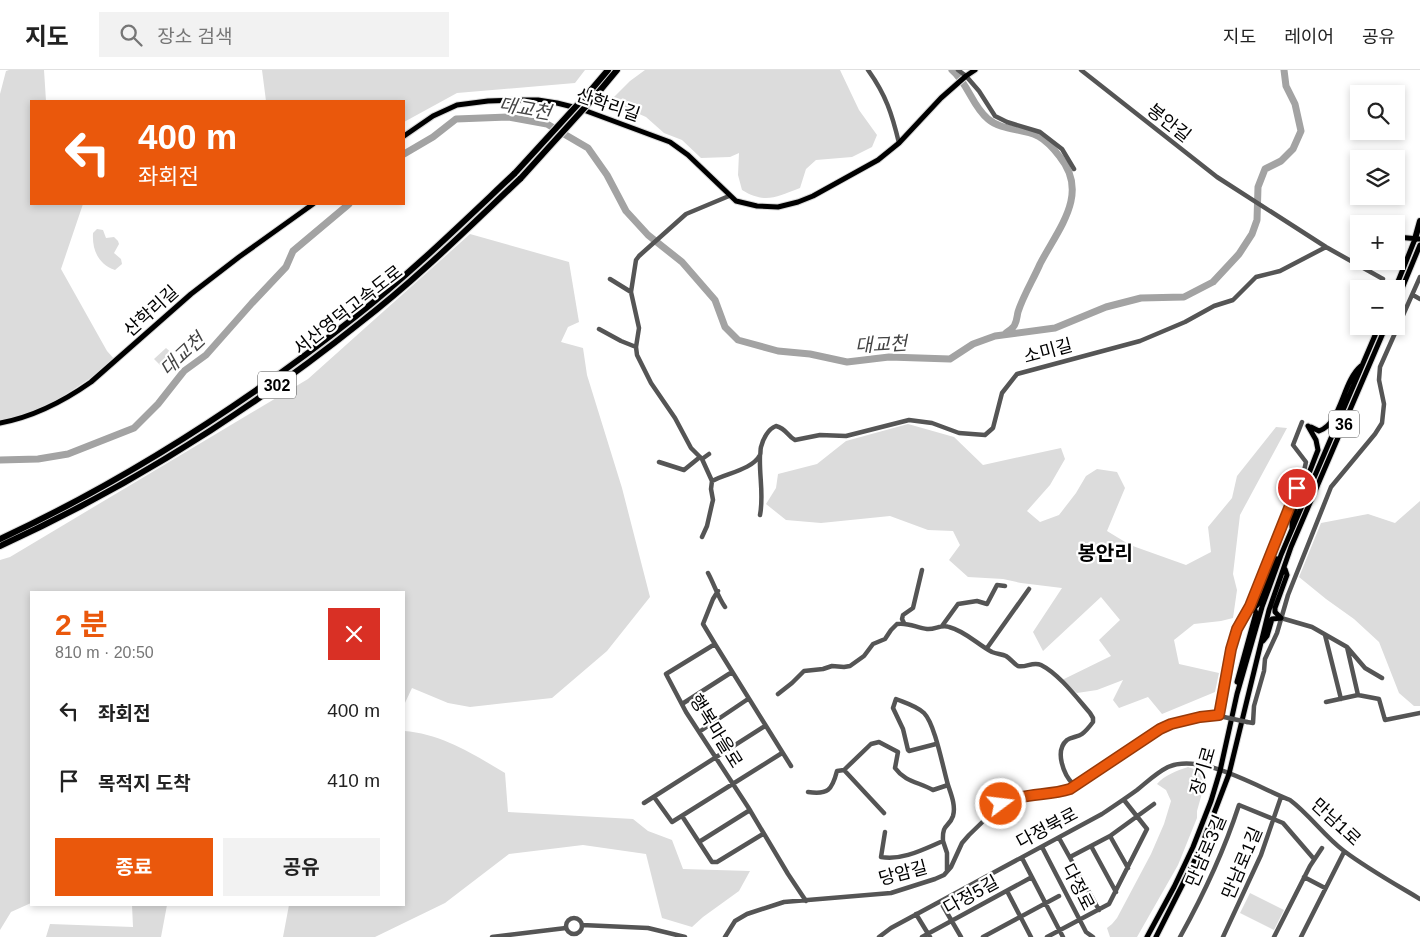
<!DOCTYPE html>
<html lang="ko">
<head>
<meta charset="utf-8">
<style>
	body { margin:0; font-family:Helvetica,"Noto Sans KR",sans-serif; background:#f2f2f2; color:#222; height:100vh; display:flex; flex-direction:column; font-size:19px; white-space:nowrap }
	* { box-sizing:border-box; margin:0 }
	p { font-size:16px; color:#767676 }
	.icon { flex:none; width:28px; height:28px; fill:none; stroke:currentColor; stroke-width:2; stroke-linecap:round; stroke-linejoin:round }
	.map { position:relative; flex:1; overflow:hidden }
	.panel { position:absolute; left:30px; top:521px; width:375px; height:315px; display:flex; flex-direction:column; background:#fff; border-radius:0px; box-shadow:0 2px 8px #0003 }
	.panel>* { flex:none }
	.hud { position:absolute; left:30px; top:30px; width:375px; height:105px; border-radius:0px; box-shadow:0 2px 8px #0003; background:#ea580c; color:#fff; overflow:hidden }
	.buttons { position:absolute; left:1350px; top:15px; display:grid; gap:10px }
	.buttons a { display:grid; place-items:center; width:55px; height:55px; border-radius:0px; background:#fff; box-shadow:0 2px 8px #0003; font-size:25px }
	.pin { position:absolute; display:grid; place-items:center; width:42px; height:42px; color:#fff; margin:-21px; border:2px solid #fff; border-radius:50%; box-shadow:0 1px 5px #0007 }
	.me { position:absolute; width:55px; margin:-28px; rotate:75deg; stroke-linejoin:round; filter:drop-shadow(0 0 4px #0008) }
	.turn { display:flex; align-items:center; gap:18px; height:105px; padding:0 25px; font-size:22px }
	.turn .icon { width:65px; height:65px; stroke-width:2.5 }
	.turn b { display:block; font-size:35px; line-height:42px }
	.round { display:grid; place-items:center; flex:none; width:52px; height:52px; border-radius:0px; background:#f2f2f2 }
	.summary { display:flex; align-items:center; justify-content:space-between; height:85px; padding:0 25px }
	h1 { font-size:30px; font-weight:700; line-height:38px; color:#ea580c }
	.cta { display:flex; gap:10px; margin-top:auto; padding:10px 25px }
	.cta a { flex:1; height:58px; border-radius:0px; background:#ea580c; color:#fff; font-size:20px; font-weight:700; line-height:58px; text-align:center }
	.cta a+a { background:#f2f2f2; color:#222 }
	ul { padding:0; list-style:none }
	li { display:flex; align-items:center; gap:15px; height:70px; padding:0 25px }
	li div { flex:1 }
	li b { display:block; font-size:19px }
	li em { font-style:normal }
	header { display:flex; align-items:center; gap:30px; box-sizing:border-box; height:70px; padding:0 25px; background:#fff; border-bottom:1px solid #e0e0e0 }
	header strong { font-size:24px }
	nav { display:flex; gap:28px; margin-inline-start:auto; font-size:18px }
	.search { width:350px; height:45px; background:#f2f2f2; display:flex; align-items:center; gap:12px; box-sizing:border-box; padding:0 18px; border-radius:0px; color:#767676; font-size:19px }
	.map>svg:first-child { display:block }
	.green { fill:#dcdcdc }
	.lines { fill:none; stroke-linecap:round; stroke-linejoin:round }
	.river { stroke:#a3a3a3; stroke-width:7 }
	.major-casing { stroke:#dbdbdb; stroke-width:7 }
	.highway-casing { stroke:#dbdbdb; stroke-width:8 }
	.minor { stroke:#555; stroke-width:4.5 }
	.major { stroke:#000; stroke-width:5 }
	.highway { stroke:#000; stroke-width:6 }
	.highway-bridge-casing { stroke:#dbdbdb; stroke-width:8; stroke-linecap:butt }
	.minor-bridge { stroke:#555; stroke-width:4.5 }
	.highway-bridge { stroke:#000; stroke-width:6 }
	.route-casing { stroke:#983908; stroke-width:12 }
	.route { stroke:#ea580c; stroke-width:9 }
	.labels { text-anchor:middle; stroke-width:4.5; stroke-linejoin:round; paint-order:stroke }
	.shield { fill:#fff; stroke:#4c4c4c; stroke-width:1 }
	.shield-label { font-size:16px; font-weight:bold; fill:#000 }
	.street-label { font-size:18px; fill:#000; stroke:#fff }
	.water-label { font-size:19px; font-style:italic; fill:#444; stroke:#fff }
	.quarter-label { font-size:20px; font-weight:bold; fill:#000; stroke:#fff }
</style>
</head>
<body>
<header>
<strong>지도</strong>
<div class="search"><svg class="icon" aria-label="search" viewBox="0 0 24 24"><circle cx="10" cy="10" r="6"/><path d="M15 15l6 6"/></svg>장소 검색</div>
<nav><a>지도</a><a>레이어</a><a>공유</a></nav>
</header>
<div class="map">
<svg width="1420" height="867" viewBox="0 0 1420 867">
	<rect width="100%" height="100%" fill="#fff"/>
	<!-- green -->
	<path class="green" d="M9,0H44L46,31H31V134H83L61,199L107,281L116,291L44,339L0,352V24L6,1Z
		M262,0H585L575,13L457,23L404,52V31H266Z
		M645,0H840L859,40L877,65L872,77L852,87L816,90L806,99L800,118C776,127 765,134 742,120L738,105L739,83L730,87L701,88L682,70L664,63L646,47L610,31L630,11Z
		M97,159L103,160L106,168L114,167L118,171L119,174L114,183L121,189L122,194L115,200C98,194 92,180 93,163Z
		M470,164L569,192L579,252L568,257L561,272L583,278L587,305L622,418L650,527L607,581L552,628L470,637L448,633L412,618L404,635V522H31V833L11,842L0,860V490L10,487L308,309Z
		M166,278L174,285L162,297L154,289Z
		M908,354L954,367L983,395L1061,378L1065,389L1050,415L1027,441L1040,452L1059,445L1076,423L1086,406L1097,399L1117,402L1125,418L1107,461L1130,475L1186,495L1211,482L1208,457L1232,428L1237,406L1276,357L1287,358L1240,445L1233,504L1237,520L1233,548L1221,551L1194,554L1174,570L1179,594L1219,603L1215,622L1162,644L1148,627L1119,638L1113,630L1123,610L1097,620L1077,623L1062,610L1111,586L1099,570L1120,550L1101,527L1043,581L1033,562L1062,518L1021,513L1003,509L968,507L949,490L960,475L953,461L928,460L890,446L821,453L786,450L766,434L776,418L778,404L817,394L846,371Z
		M1420,431V636H1414L1399,623L1379,572L1354,549L1326,529L1299,507L1321,453L1368,444L1395,453Z
		M404,661C442,664 473,684 505,703L508,742L633,749L648,761L672,770L683,799L750,801L739,821L703,847L692,857L662,848L646,784L583,775L509,784L445,833L375,867H283L289,835H404Z
		M1188,697L1202,702L1206,709L1197,741V748L1178,795L1137,867H1110L1107,858L1112,854L1117,848L1151,784L1164,754L1171,731L1166,720L1157,714C1165,705 1176,701 1188,697Z
		M1250,823L1284,840L1274,860L1240,843Z
		M132,835H167L161,867H46L50,854L133,857Z"/>
	<g class="lines">
		<!-- river -->
		<path class="river" d="M952,0C968,13 972,36 988,49C1002,61 1022,58 1038,66C1047,71 1054,79 1060,87C1090,124 1058,159 1040,194C1033,210 1023,226 1018,242C1017,246 1017,250 1015,254C1014,258 1008,261 1005,264
			M404,84L433,67L456,49L508,47L547,54L588,78L607,105L626,141L648,165L682,192L715,230L725,257L738,270L778,281L810,284L847,292L889,287L950,289L973,274L995,266L1055,258L1106,237L1141,228L1184,227L1213,212L1239,184L1252,164L1257,150L1258,117L1265,99L1281,91L1293,79L1301,61L1295,34L1286,16L1284,0
			M0,390L38,389L68,384L134,358L158,334L184,301L206,285L252,233L286,197L293,181L349,134"/>
		<!-- major casing -->
		<g class="major-casing">
			<path id="major" d="M404,66L433,46L457,35L488,31L515,30H538L557,33L581,39L670,72L688,85L736,131L757,136L778,137L798,132L813,126L878,90L899,73L941,28L966,6L975,0
				M1396,167L1420,169
				M1359,196L1363,191
				M1395,219L1415,169
				M1396,233L1420,175
				M0,353C33,347 64,331 91,312L191,224L239,187L313,134
				M1311,357L1319,361C1342,353 1342,312 1361,296
				M1292,458V447L1318,380L1316,370L1308,356
				M1281,548L1275,542V538L1287,505L1285,499
				M1263,571L1267,566L1272,549L1281,548
				M1237,612L1256,543L1254,538C1267,528 1267,502 1277,489
				M1147,867L1174,817L1193,777L1211,731L1220,701L1237,624L1262,537L1281,485L1379,256
				M1156,867L1200,780L1229,704L1269,540L1291,477L1386,256"/>
		</g>
		<!-- highway casing -->
		<g class="highway-casing">
			<path id="highway" d="M591,20L608,0
				M597,24L617,0
				M1415,169L1420,151
				M0,469C129,409 243,335 355,247C411,203 463,152 515,103
				M0,476C129,417 251,340 361,252C418,208 469,157 521,108"/>
		</g>
		<!-- minor -->
		<path class="minor" d="M868,0C886,25 892,44 899,73
			M958,0L966,6L979,21L995,46L1007,52L1040,62L1062,79L1074,99
			M1081,0L1217,107L1326,177L1383,209
			M610,209L631,222
			M1413,225L1420,229
			M599,259L621,271L636,277
			M760,385C759,406 764,425 760,445
			M702,389L709,384
			M659,392L684,400L700,387
			M712,411C726,403 752,400 760,385C761,383 760,380 761,377C763,369 768,359 776,356C787,359 787,366 795,370L820,365L846,366L909,350L932,353L959,363L985,365L993,358L1002,323L1017,304L1140,271L1185,252L1214,236L1233,230L1256,207L1280,201L1326,177
			M702,467L707,456L712,434L713,430L711,419L712,411L702,389L691,378L675,348L651,313L637,285L636,277L639,258L631,222L636,190L639,186L686,144L729,126
			M708,503C714,514 718,527 725,537
			M718,521L713,529L703,554L715,574L666,604L686,642L748,737L788,804L806,831
			M1250,537L1304,401L1306,392L1293,375L1302,352
			M1281,548L1312,557L1347,577L1365,598L1382,608
			M904,553L902,549L903,545L913,538L922,500
			M942,556L958,534L977,531L987,534L997,515L1005,516
			M1325,565L1341,629
			M715,574L791,696
			M1347,577L1358,625L1379,629L1385,650L1420,643
			M987,578L1029,519
			M778,624L792,613L804,601L823,599L832,596L844,597L850,596L864,586L873,574L885,569L891,560L897,554C908,552 917,558 927,559C935,560 941,554 949,557C965,561 977,574 992,582C997,584 1002,584 1006,586C1011,589 1014,594 1018,596C1026,598 1033,591 1041,595C1059,604 1077,628 1090,643L1093,648V652C1090,656 1086,661 1082,664C1078,667 1071,667 1067,670C1054,681 1064,705 1073,714L1078,715
			M1326,632L1358,625
			M682,634L732,602
			M1219,645C1227,605 1228,572 1250,537H1252
			M1247,652L1253,653L1254,636L1264,601L1265,589L1277,563L1288,525L1331,417L1375,364L1382,353L1384,334L1379,310L1380,297L1420,207
			M699,662L748,629
			M844,700L871,674L879,672L898,682L895,698C905,712 919,712 933,720L948,715C943,698 935,654 924,643C917,636 906,633 896,629L893,638L903,659L908,680L909,681L936,674
			M808,722C828,725 832,720 837,701L844,700L884,743
			M654,727L672,752L782,683
			M644,733L765,656
			M682,746L712,792H717L763,764
			M885,762L881,787C902,791 924,779 943,771C942,753 949,758 953,746C956,736 951,724 948,715
			M1110,766L1128,798
			M1059,768L1099,840
			M943,771L947,783V801
			M699,772L750,740
			M1091,776L1116,822
			M1042,777L1086,862L1093,867
			M1070,787L1110,766L1154,734
			M1022,788L1063,867
			M1304,807L1325,818
			M1007,821L1031,867
			M943,836L961,867
			M916,844L930,867
			M566 856a8 8 0 1 1 16 0a8 8 0 1 1-16 0Z
			M582,855L648,858L685,867
			M492,867L566,858
			M725,867L735,851L747,844L784,832L891,823L935,809L944,805L951,797L962,773L969,765L1001,734L1015,729L1058,723L1070,719L1138,672L1160,659L1171,654L1200,647L1219,645
			M879,867L891,858L1102,744C1114,736 1126,728 1137,720C1147,712 1156,703 1168,697C1201,682 1259,718 1290,730C1310,745 1324,766 1344,781C1368,799 1395,814 1420,829
			M922,867L1032,807
			M983,867L1059,826
			M1047,867L1109,834L1147,759L1124,730
			M1180,867C1204,824 1224,781 1239,735L1283,753L1314,789
			M1223,867L1261,785L1281,727
			M1274,867L1310,796L1322,778
			M1301,867L1344,782"/>
		<!-- major -->
		<use href="#major" class="major"/>
		<!-- highway -->
		<use href="#highway" class="highway"/>
		<!-- highway-bridge casing -->
		<g class="highway-bridge-casing">
			<path id="highway-bridge" d="M515,103L591,20
				M521,108L597,24"/>
		</g>
		<!-- minor-bridge -->
		<path class="minor-bridge" d="M1224,647L1247,652"/>
		<!-- highway-bridge -->
		<use href="#highway-bridge" class="highway-bridge"/>
	</g>
	<g class="lines">
		<!-- route casing -->
		<g class="route-casing">
			<path id="route" d="M1001,734C1021,723 1048,726 1070,719L1160,659L1171,654L1200,647L1219,645L1231,579L1237,559L1250,536L1297,418"/>
		</g>
		<!-- route -->
		<use href="#route" class="route"/>
	</g>
	<g class="labels">
		<!-- shield labels -->
		<g class="shield">
			<rect x="258" y="301.5" width="38" height="27" rx="4"/>
			<rect x="1329" y="340.5" width="30" height="27" rx="4"/>
		</g>
		<g class="shield-label">
			<text x="277" y="321">302</text>
			<text x="1344" y="360">36</text>
		</g>
		<!-- street labels -->
		<g class="street-label">
			<text transform="translate(608 35) rotate(19)" y="6">산학리길</text>
			<text transform="translate(1169 53) rotate(38)" y="6">봉안길</text>
			<text transform="translate(348 240) rotate(-38)" y="6">서산영덕고속도로</text>
			<text transform="translate(151 241) rotate(-42)" y="6">산학리길</text>
			<text transform="translate(1048 281) rotate(-15)" y="6">소미길</text>
			<text transform="translate(716 661) rotate(58)" y="6">행복마을로</text>
			<text transform="translate(1203 701) rotate(-74)" y="6">장기로</text>
			<text transform="translate(1336 752) rotate(43)" y="6">만남1로</text>
			<text transform="translate(1047 758) rotate(-28)" y="6">다정북로</text>
			<text transform="translate(1206 781) rotate(-67)" y="6">만남로3길</text>
			<text transform="translate(1242 793) rotate(-67)" y="6">만남로1길</text>
			<text transform="translate(903 803) rotate(-15)" y="6">당암길</text>
			<text transform="translate(1078 817) rotate(63)" y="6">다정로</text>
			<text transform="translate(971 825) rotate(-29)" y="6">다정5길</text>
		</g>
		<!-- water labels -->
		<g class="water-label">
			<text transform="translate(525 38) rotate(10)" y="7">대교천</text>
			<text transform="translate(881 274) rotate(-3)" y="7">대교천</text>
			<text transform="translate(182 284) rotate(-43)" y="7">대교천</text>
		</g>
		<!-- quarter labels -->
		<g class="quarter-label">
			<text x="1105" y="490">봉안리</text>
		</g>
	</g>
</svg>
<div class="buttons">
<a><svg class="icon" aria-label="search" viewBox="0 0 24 24"><circle cx="10" cy="10" r="6"/><path d="M15 15l6 6"/></svg></a>
<a><svg class="icon" aria-label="layers" viewBox="0 0 24 24"><path d="M12 4l9 5-9 5-9-5zM3 14l9 5 9-5"/></svg></a>
<a>+</a>
<a>−</a>
</div>
<div class="pin" style="left:1297px;top:418px;background:#d93025"><svg class="icon" aria-label="arrive" viewBox="0 0 24 24"><path d="M6 21V4h12l-3 4 3 4H6"/></svg></div>
<svg class="me" style="left:1001px;top:734px" viewBox="-20 -20 40 40"><circle r="17" fill="#ea580c" stroke="#fff" stroke-width="3"/><path d="M0-11L8 9 0 5-8 9z" fill="#fff"/></svg>
<div class="hud">
<div class="turn"><svg class="icon" aria-label="left" viewBox="0 0 24 24"><path d="M17 20v-9H6M10 6l-5 5 5 5"/></svg><div><b>400 m</b>좌회전</div></div>
</div>
<section class="panel">
<div class="summary"><div><h1>2 분</h1><p>810 m · 20:50</p></div><a class="round" style="background:#d93025;color:#fff"><svg class="icon" aria-label="close" viewBox="0 0 24 24"><path d="M6 6l12 12M18 6L6 18"/></svg></a></div>
<ul>
<li><svg class="icon" aria-label="left" viewBox="0 0 24 24"><path d="M17 20v-9H6M10 6l-5 5 5 5"/></svg><div><b>좌회전</b></div><em>400 m</em></li>
<li><svg class="icon" aria-label="arrive" viewBox="0 0 24 24"><path d="M6 21V4h12l-3 4 3 4H6"/></svg><div><b>목적지 도착</b></div><em>410 m</em></li>
</ul>
<div class="cta"><a>종료</a><a>공유</a></div>
</section>
</div>
</body>
</html>
